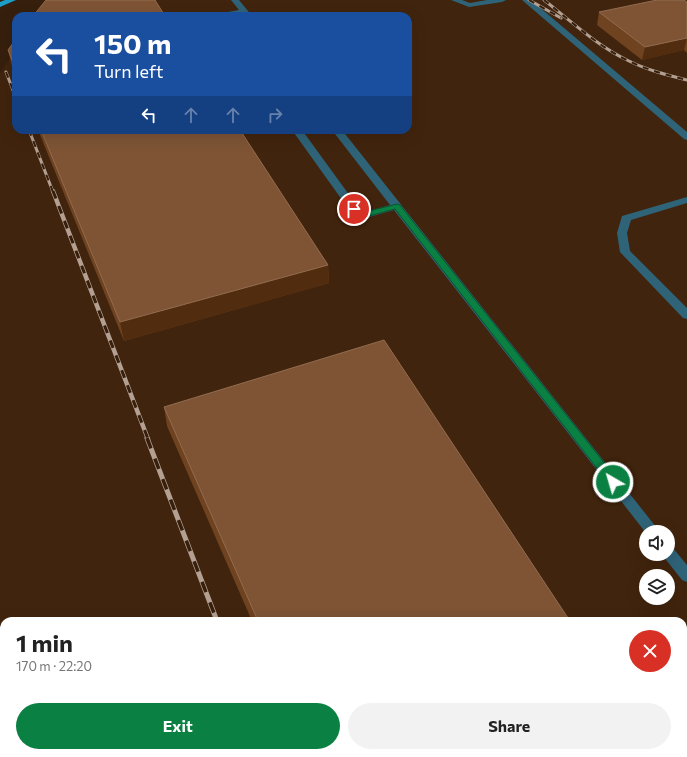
<!DOCTYPE html>
<html lang="en">
<head>
<meta charset="utf-8">
<style>
	body { margin:0; font-family:Commissioner,sans-serif; background:#f2f2f2; color:#222; height:100vh; display:flex; flex-direction:column; font-size:15px; white-space:nowrap }
	* { box-sizing:border-box; margin:0 }
	p { font-size:13px; color:#767676 }
	.icon { flex:none; width:22px; height:22px; fill:none; stroke:currentColor; stroke-width:2; stroke-linecap:round; stroke-linejoin:round }
	.map { position:relative; flex:1; overflow:hidden }
	.drawer { position:absolute; left:0px; top:617px; width:687px; height:140px; display:flex; flex-direction:column; background:#fff; border-radius:12px 12px 0 0; box-shadow:0 4px 16px #0002 }
	.drawer>* { flex:none }
	.guide { position:absolute; left:12px; top:12px; width:400px; height:122px; border-radius:12px; box-shadow:0 4px 16px #0002; background:#1a4fa0; color:#fff; overflow:hidden }
	.buttons { position:absolute; left:639px; top:525px; display:grid; gap:8px }
	.buttons a { display:grid; place-items:center; width:36px; height:36px; border-radius:50%; background:#fff; box-shadow:0 4px 16px #0002; font-size:20px }
	.pin { position:absolute; display:grid; place-items:center; width:34px; height:34px; color:#fff; margin:-17px; border:2px solid #fff; border-radius:50%; box-shadow:0 1px 4px #0007 }
	.me { position:absolute; width:44px; margin:-22px; rotate:322deg; stroke-linejoin:round; filter:drop-shadow(0 0 3px #0008) }
	.turn { display:flex; align-items:center; gap:14px; height:84px; padding:0 16px; font-size:18px }
	.turn .icon { width:52px; height:52px; stroke-width:2.5 }
	.turn b { display:block; font-size:28px; line-height:34px }
	.lanes { display:flex; align-items:center; height:38px; padding:0 16px; background:#0003; justify-content:center; gap:20px; direction:ltr }
	.lanes .off { opacity:.35 }
	.round { display:grid; place-items:center; flex:none; width:42px; height:42px; border-radius:21px; background:#f2f2f2 }
	.headline { display:flex; align-items:center; justify-content:space-between; height:68px; padding:0 16px }
	h1 { font-size:24px; font-weight:700; line-height:30px }
	.action { display:flex; gap:8px; margin-top:auto; padding:8px 16px }
	.action a { flex:1; height:46px; border-radius:24px; background:#0b8043; color:#fff; font-size:16px; font-weight:700; line-height:46px; text-align:center }
	.action a+a { background:#f2f2f2; color:#222 }
	.map>svg:first-child { display:block }
	.built { fill:#41240d; fill-rule:evenodd }
	.lines { fill:none; stroke-linecap:round; stroke-linejoin:round }
	.minor { fill:#2f6378; fill-rule:evenodd }
	.major { fill:#1b9eca; fill-rule:evenodd }
	.rail-far2-casing { stroke:#b3a092; stroke-width:3 }
	.rail-far1-casing { stroke:#b3a092; stroke-width:4.5 }
	.rail-casing { stroke:#b3a092; stroke-width:5 }
	.rail-far2 { stroke:#361f0d; stroke-width:2; stroke-dasharray:6; stroke-linecap:butt }
	.rail-far1 { stroke:#361f0d; stroke-width:3; stroke-dasharray:8; stroke-linecap:butt }
	.rail { stroke:#361f0d; stroke-width:3.5; stroke-dasharray:11; stroke-linecap:butt }
	.wall { fill:#6f4220 }
	.shaded-wall { fill:#522c0f }
	.building { fill:#7e5435; stroke:#926c50 }
	.route { fill:#0b8043; stroke:#07532c }
</style>
</head>
<body>
<div class="map">
<svg width="687" height="757" viewBox="0 0 687 757">
	<rect width="100%" height="100%" fill="#361f0d"/>
	<!-- built -->
	<path class="built" d="M47,0H687V757H0V73L16,49V130H408V16H37ZM646,532H668V554H646ZM646,576H668V598H646ZM4,621H683V753H4Z"/>
	<g class="lines">
		<!-- minor -->
		<path class="minor" d="M231,0H239L252,16H244L242,14L231,16H216L217,14L239,10Z
			M451,0H462L470,3L487,0H506L502,2L469,7Z
			M522,0H531L687,132V140L684,139Z
			M292,130H302L358,207L369,211L390,205L332,130H342L660,532H646V533L394,210L369,217L350,211Z
			M687,197V203L631,220L627,233L630,251L687,308V319L683,318L620,252L617,233L622,216Z
			M668,546L673,548L687,565V582L682,580L663,556L662,554H668Z
			M0,626L4,627V641L0,640Z
			M95,753H111L112,757H96Z"/>
		<!-- major -->
		<path class="major" d="M5,0H16L0,7V2Z"/>
		<!-- rail-far2 casing -->
		<g class="rail-far2-casing">
			<path id="rail-far2" d="M529,0L561,18
				M544,0C571,21 597,46 629,61C647,70 667,75 687,80
				M6,72L16,98
				M29,130L53,192"/>
		</g>
		<!-- rail-far1 casing -->
		<g class="rail-far1-casing">
			<path id="rail-far1" d="M53,191L148,439"/>
		</g>
		<!-- rail casing -->
		<g class="rail-casing">
			<path id="rail" d="M147,438L217,621
				M268,753L270,757"/>
		</g>
		<!-- rail-far2 -->
		<use href="#rail-far2" class="rail-far2"/>
		<!-- rail-far1 -->
		<use href="#rail-far1" class="rail-far1"/>
		<!-- rail -->
		<use href="#rail" class="rail"/>
	</g>
	<!-- wall -->
	<path class="wall" d="M687,2V53L684,50L642,60L597,25L599,12Z
		M16,39V77L12,66L8,50Z
		M38,130H240L328,265L329,283L124,341Z
		M164,407L570,621H252L167,426Z
		M310,753H657L660,757H311Z"/>
	<!-- shaded-wall -->
	<path class="shaded-wall" d="M687,38L684,50L642,60L645,47Z
		M328,265L329,283L124,341L120,322Z"/>
	<!-- building -->
	<path class="building" d="M46,0H155L165,16H33Z
		M657,0H684L687,2V38L645,47L599,12Z
		M16,39V70L8,50Z
		M41,130H240L328,265L120,322Z
		M384,340L570,621H258L164,407Z
		M316,753H657L660,757H318Z"/>
	<!-- route -->
	<path class="route" d="M397,204L400,205L617,479L618,482L617,485H610L395,209L369,216L351,209L354,206L369,211Z"/>
</svg>
<div class="buttons">
<a><svg class="icon" aria-label="sound" viewBox="0 0 24 24"><path d="M4 9h4l5-4v14l-5-4H4zM17 9q2 3 0 6"/></svg></a>
<a><svg class="icon" aria-label="layers" viewBox="0 0 24 24"><path d="M12 4l9 5-9 5-9-5zM3 14l9 5 9-5"/></svg></a>
</div>
<div class="pin" style="left:354px;top:209px;background:#d93025"><svg class="icon" aria-label="arrive" viewBox="0 0 24 24"><path d="M6 21V4h12l-3 4 3 4H6"/></svg></div>
<svg class="me" style="left:613px;top:482px" viewBox="-20 -20 40 40"><circle r="17" fill="#0b8043" stroke="#fff" stroke-width="3"/><path d="M0-11L8 9 0 5-8 9z" fill="#fff"/></svg>
<div class="guide">
<div class="turn"><svg class="icon" aria-label="left" viewBox="0 0 24 24"><path d="M17 20v-9H6M10 6l-5 5 5 5"/></svg><div><b>150 m</b>Turn left</div></div>
<div class="lanes"><svg class="icon" aria-label="left" viewBox="0 0 24 24"><path d="M17 20v-9H6M10 6l-5 5 5 5"/></svg><svg class="icon off" aria-label="ahead" viewBox="0 0 24 24"><path d="M12 20V5M6 11l6-6 6 6"/></svg><svg class="icon off" aria-label="ahead" viewBox="0 0 24 24"><path d="M12 20V5M6 11l6-6 6 6"/></svg><svg class="icon off" aria-label="right" viewBox="0 0 24 24"><path d="M7 20v-9h11M14 6l5 5-5 5"/></svg></div>
</div>
<section class="drawer">
<div class="headline"><div><h1>1 min</h1><p>170 m · 22:20</p></div><a class="round" style="background:#d93025;color:#fff"><svg class="icon" aria-label="close" viewBox="0 0 24 24"><path d="M6 6l12 12M18 6L6 18"/></svg></a></div>
<div class="action"><a>Exit</a><a>Share</a></div>
</section>
</div>
</body>
</html>
